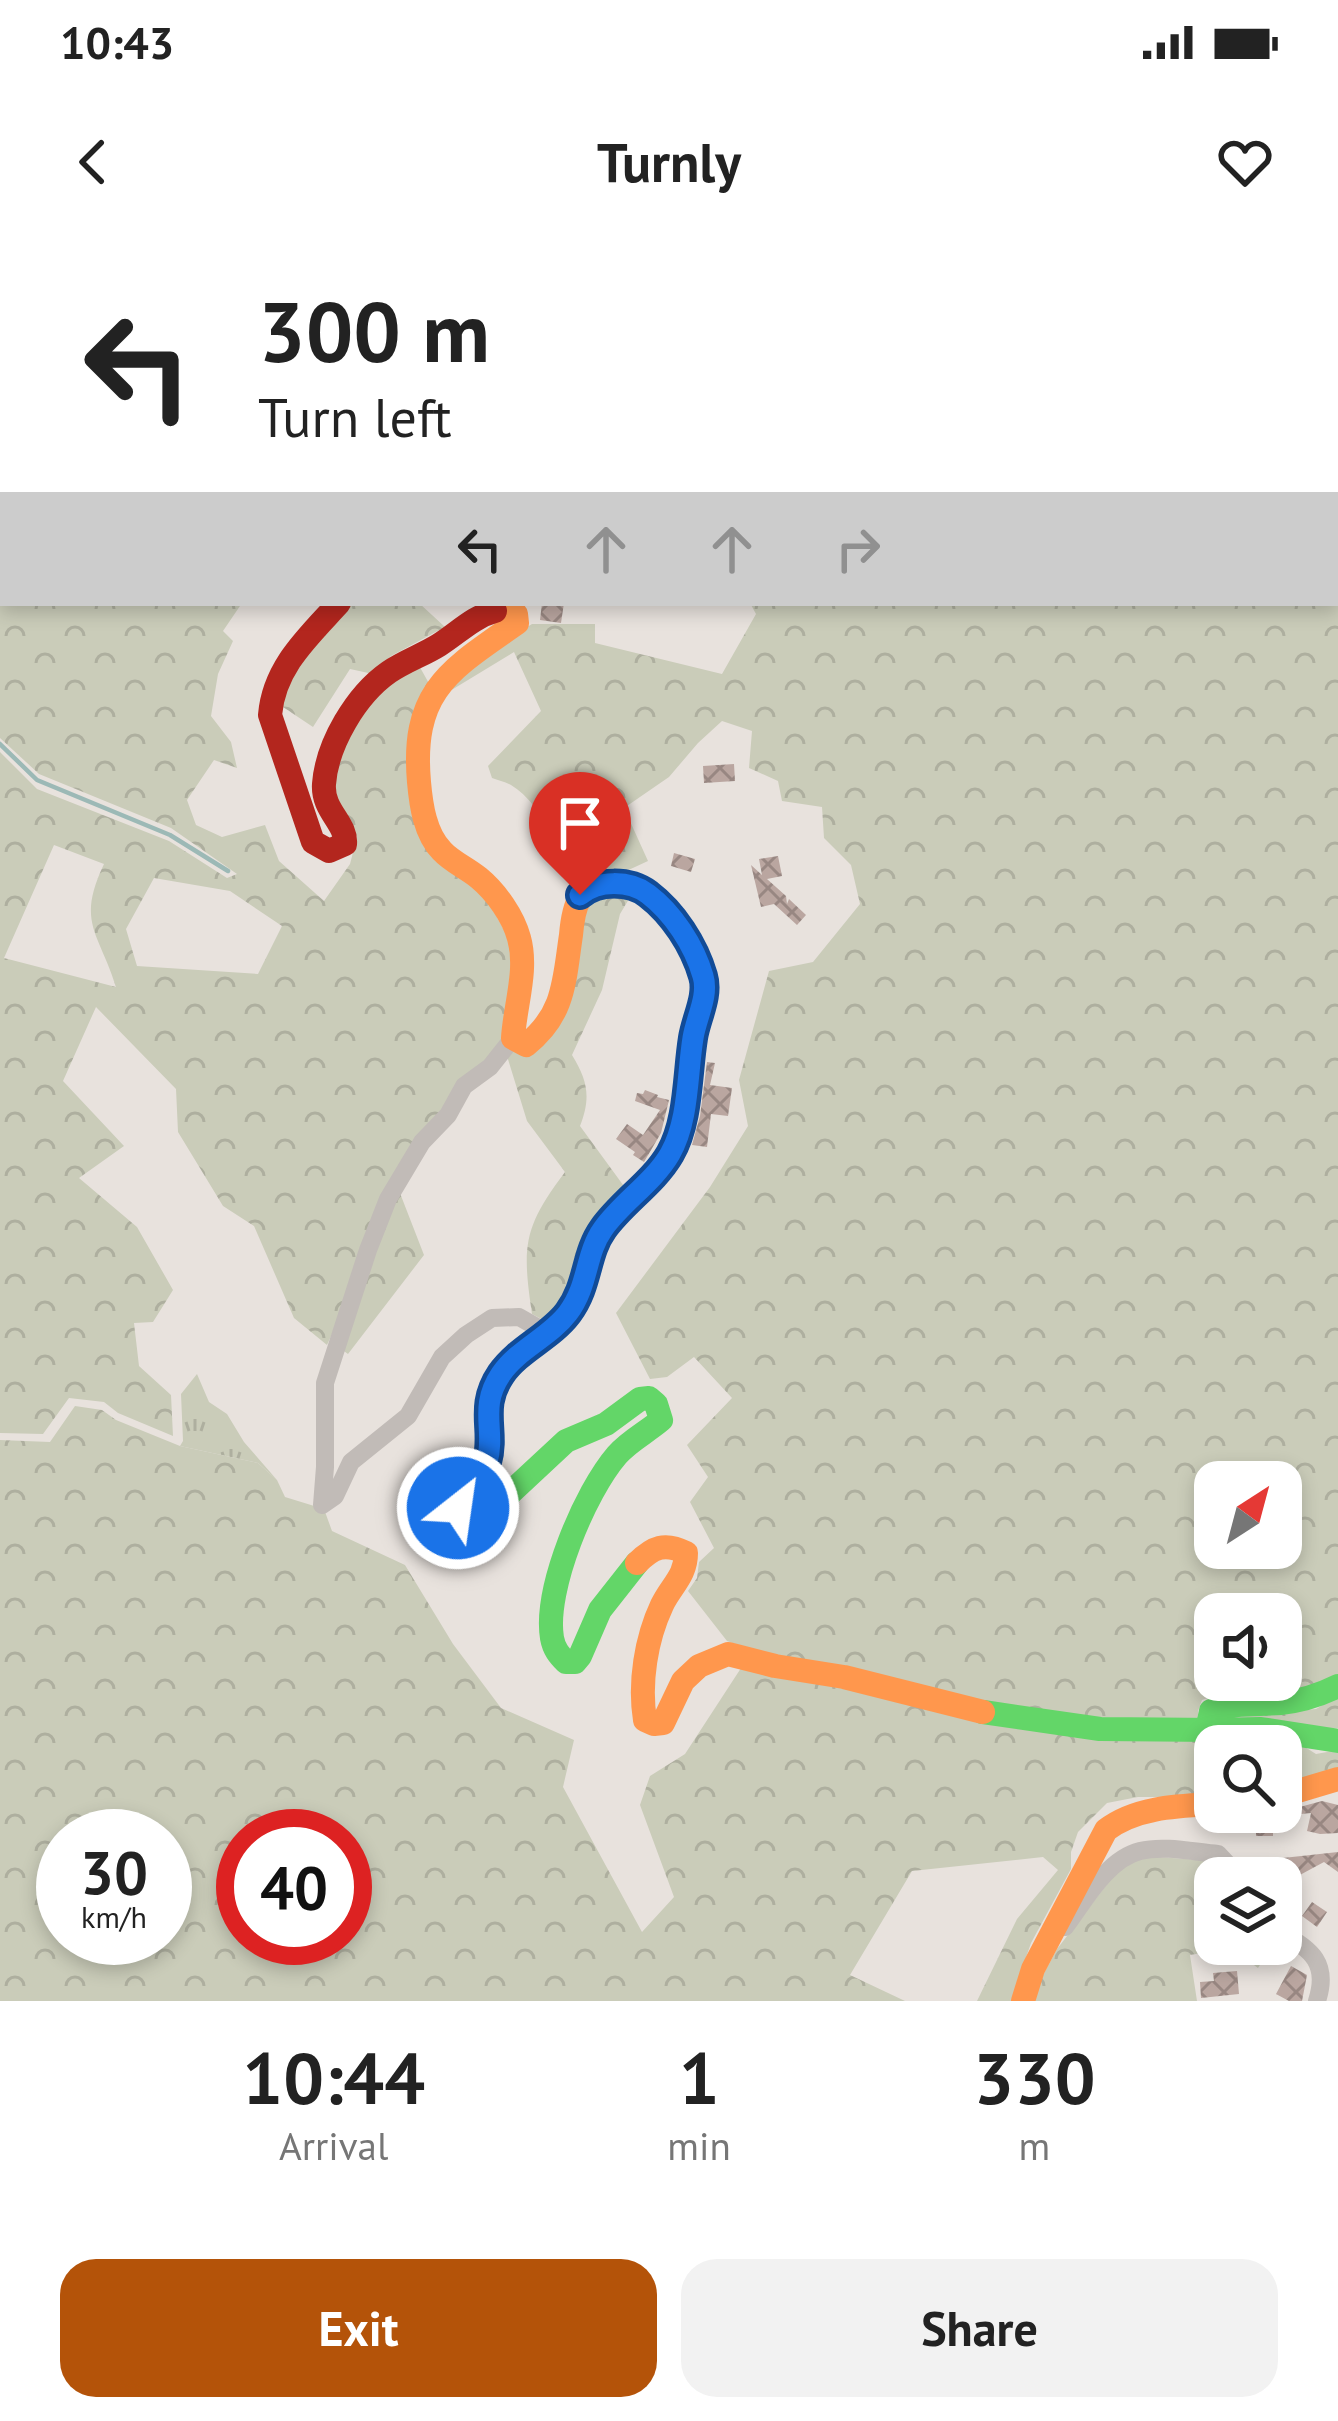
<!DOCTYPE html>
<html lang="en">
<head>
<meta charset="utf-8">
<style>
	body { margin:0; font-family:"PT Sans",sans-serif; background:#f2f2f2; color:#222; height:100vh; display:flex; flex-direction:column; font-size:45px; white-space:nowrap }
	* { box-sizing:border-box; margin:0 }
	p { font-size:39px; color:#767676 }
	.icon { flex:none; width:66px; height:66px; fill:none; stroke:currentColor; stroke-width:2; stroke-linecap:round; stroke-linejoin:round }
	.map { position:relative; height:1761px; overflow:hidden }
	.panel { display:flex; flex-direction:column; background:#fff; flex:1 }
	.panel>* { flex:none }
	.banner { position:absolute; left:0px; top:0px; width:1338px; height:366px; box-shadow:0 6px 18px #0003; background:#fff; color:#222; overflow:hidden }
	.needle { width:78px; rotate:36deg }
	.fabs { position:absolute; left:1194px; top:1221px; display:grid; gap:24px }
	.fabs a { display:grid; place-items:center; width:108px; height:108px; border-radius:24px; background:#fff; box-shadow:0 6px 18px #0003; font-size:60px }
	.speed { position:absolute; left:36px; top:1569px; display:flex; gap:24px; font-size:60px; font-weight:700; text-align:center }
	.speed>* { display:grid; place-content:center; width:156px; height:156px; border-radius:50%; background:#fff; box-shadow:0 6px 18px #0003; line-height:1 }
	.speed small { font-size:30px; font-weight:400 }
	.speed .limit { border:18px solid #d22; background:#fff; color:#111 }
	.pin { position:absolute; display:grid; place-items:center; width:102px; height:102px; color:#fff; margin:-123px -51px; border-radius:50% 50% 50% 0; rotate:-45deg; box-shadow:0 0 12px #0007 }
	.pin .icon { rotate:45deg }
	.me { position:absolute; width:132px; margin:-66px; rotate:30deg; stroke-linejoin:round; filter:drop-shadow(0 0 9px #0008) }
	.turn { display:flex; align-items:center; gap:42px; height:252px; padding:0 60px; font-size:54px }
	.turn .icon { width:156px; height:156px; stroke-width:2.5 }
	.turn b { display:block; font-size:84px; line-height:102px }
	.lanes { display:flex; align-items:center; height:114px; padding:0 60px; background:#0003; justify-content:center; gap:60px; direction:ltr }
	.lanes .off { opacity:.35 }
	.eta { display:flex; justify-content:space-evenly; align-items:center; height:204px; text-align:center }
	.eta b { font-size:72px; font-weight:800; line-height:84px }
	.primary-button { display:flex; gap:24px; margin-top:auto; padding:24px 60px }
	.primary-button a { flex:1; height:138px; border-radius:36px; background:#b45309; color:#fff; font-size:48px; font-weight:800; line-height:138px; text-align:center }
	.primary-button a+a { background:#f2f2f2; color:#222 }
	.status { display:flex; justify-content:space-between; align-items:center; height:84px; padding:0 60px; background:#fff; direction:ltr }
	.status svg { height:33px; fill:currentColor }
	header { display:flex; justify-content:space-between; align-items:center; height:156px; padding:0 60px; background:#fff; font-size:54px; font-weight:800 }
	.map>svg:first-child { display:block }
	.grass { fill:url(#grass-tufts) }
	.forest { fill:url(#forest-crowns); fill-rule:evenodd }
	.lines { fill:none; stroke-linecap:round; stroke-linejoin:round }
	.stream { stroke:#9cb9b6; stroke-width:4.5 }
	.building { fill:url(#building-cross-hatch) }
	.street { stroke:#c1bbb7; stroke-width:18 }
	.fast { stroke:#63d668; stroke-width:24 }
	.slow { stroke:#ff974d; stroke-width:24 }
	.jam { stroke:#b3261e; stroke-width:24 }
	.route-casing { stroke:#114b97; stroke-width:30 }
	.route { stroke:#1a73e8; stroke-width:21 }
</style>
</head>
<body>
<div class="status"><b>10:43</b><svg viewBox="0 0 49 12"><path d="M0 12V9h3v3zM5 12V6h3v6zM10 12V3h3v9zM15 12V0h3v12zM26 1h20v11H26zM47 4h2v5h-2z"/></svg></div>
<header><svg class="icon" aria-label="back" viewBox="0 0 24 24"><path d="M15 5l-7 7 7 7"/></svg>Turnly<svg class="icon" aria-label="heart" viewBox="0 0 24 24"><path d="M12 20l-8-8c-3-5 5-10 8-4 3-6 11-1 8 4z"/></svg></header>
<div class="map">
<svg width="1338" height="1761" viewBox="0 0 1338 1761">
	<defs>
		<pattern id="grass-tufts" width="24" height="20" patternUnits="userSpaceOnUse" patternTransform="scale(3)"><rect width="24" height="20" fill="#caccb9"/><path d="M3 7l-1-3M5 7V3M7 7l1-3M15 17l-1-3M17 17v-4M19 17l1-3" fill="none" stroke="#aeaf9f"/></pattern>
		<pattern id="forest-crowns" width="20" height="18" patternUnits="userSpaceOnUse" patternTransform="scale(3)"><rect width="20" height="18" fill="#caccb9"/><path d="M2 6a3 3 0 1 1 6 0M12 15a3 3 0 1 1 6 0" fill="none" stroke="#aeaf9f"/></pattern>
		<pattern id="building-cross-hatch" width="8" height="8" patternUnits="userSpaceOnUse" patternTransform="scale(3)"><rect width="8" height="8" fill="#baa6a0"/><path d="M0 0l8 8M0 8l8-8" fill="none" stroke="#988782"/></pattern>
	</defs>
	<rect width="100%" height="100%" fill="#e8e2dd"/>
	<!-- grass -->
	<path class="grass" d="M197,1134L209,1162L227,1174L244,1202L277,1240L258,1223L180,1206L183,1201L181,1154Z"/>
	<!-- forest -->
	<path class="forest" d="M548,0H1058L1053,3H548Z
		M1338,23V1434C1316,1447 1288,1455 1262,1455C1241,1455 1222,1453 1202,1460L1198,1471L1199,1478L1099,1482L977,1464L776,1419L727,1401L688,1351L697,1338L699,1322L714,1308L690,1262L708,1237L687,1205L732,1158L694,1117L667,1137L650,1139L616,1073L710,947L748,886L739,840L769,731L813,722L860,664L851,625L824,598L822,567L782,561L778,541L749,528L752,491L722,481L698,503L669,537L624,568L648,621L622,633L577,648C560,614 545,566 511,545C505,542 498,540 492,538L488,526L541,471L514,412L440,457L477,418L532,384H595V403L722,434L756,374L750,363H1335V24ZM1215,1242H1281V1308H1215ZM1215,1374H1281V1440H1215Z
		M0,172L3,175V363H242L223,391L233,401L218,434L211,476L231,502L237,528L214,520L187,560L196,585L222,597L265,585L279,621L324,661L350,624L357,597L334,554L333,529L373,451L417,422L431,447L417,576L484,653L514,709L502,809L419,902L327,1105L294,1078L254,986L223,966L178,892L176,849L96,767L63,841L124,906L79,938L137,987L173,1050L153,1082L134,1083L139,1126L171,1155L173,1196L118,1173L104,1162L69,1158L43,1194L0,1193V512L37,549L169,601L227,638L237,634L171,588L39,534L0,498ZM54,605L104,624C76,683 99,692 116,747L4,718ZM154,638L230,651L282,686L258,734L137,726L126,689Z
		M347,363H419L445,387L391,416L373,434L350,429L313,487L283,467L282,440Z
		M595,649L632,654L620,674L602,750L572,815C588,841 591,858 580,886L626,949L573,1053L547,1082L532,1074C522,1006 523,988 565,932L527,881L507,816L515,805L540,804L580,677Z
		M398,948L424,1015L348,1114L341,1109Z
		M75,1166L102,1170L116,1180L180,1206L258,1223L277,1240L285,1257L324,1269L332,1291L405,1325L453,1404L501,1468L574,1500L563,1547L642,1692L674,1657L640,1565L650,1536L685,1514L743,1425L975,1476L1292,1499L1316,1514L1338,1510V1534L1281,1552V1506H1215V1557H1138L1107,1563L1078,1592L1071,1612V1629L1031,1703L1011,1761H977L1017,1679L1058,1630L1043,1617L912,1631L850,1735L905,1761H0V1200L50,1202ZM63,1596H165V1698H63ZM243,1596H345V1698H243Z
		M1338,1456V1488L1327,1490L1232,1484L1229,1476L1316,1469Z
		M1143,1616L1216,1621L1227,1638H1215V1704H1273L1258,1728L1231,1708L1190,1715L1197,1761H1034L1041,1739L1057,1709L1118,1630Z"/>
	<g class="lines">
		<!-- stream -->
		<path class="stream" d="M0,504L37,540L170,595L228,631"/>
	</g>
	<!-- building -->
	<path class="building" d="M542,363H564L561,383L540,380Z
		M734,524L735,541L704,543L703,526Z
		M674,613L695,619L691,632L671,626Z
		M778,616L782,636L767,639L786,656L787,664L789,659L806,675L797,685L774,664L761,667L751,625L762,635L759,619Z
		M707,822L715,823L710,845L732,848L728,876L711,874L707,907L692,905L700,876Z
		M645,850L658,855L657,857L669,860L661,893L644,922L633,915L635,912L616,899L627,884L643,895L660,870L635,861L637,853L643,854Z
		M1322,1561L1338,1565V1593L1320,1594L1307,1591L1311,1573L1281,1576V1572Z
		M1256,1577H1273V1596H1256Z
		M1338,1612V1632L1324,1622L1298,1636L1280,1638L1278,1621L1283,1618Z
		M1312,1662L1327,1672L1317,1687L1302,1676Z
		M1291,1726L1307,1735L1302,1761H1289L1276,1754Z
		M1237,1731L1239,1754L1201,1758L1200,1742L1214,1741L1213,1733Z"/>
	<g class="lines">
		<!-- street -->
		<path class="street" d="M233,0L234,3
			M532,0L534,3
			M507,3L508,0
			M513,798L490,827L464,846L448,875L422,902L388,959L368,1010L325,1143V1227L322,1265L335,1256L351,1222L408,1176L442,1117L466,1095L492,1078L519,1077L549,1094
			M1065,1687C1084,1662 1107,1619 1140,1611C1164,1605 1194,1612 1218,1614L1232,1629L1235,1638
			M1281,1693C1312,1709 1329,1724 1317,1761"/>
		<!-- fast -->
		<path class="fast" d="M492,1152L489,1169L487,1223L458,1268L461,1278L479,1282L566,1201L606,1184L640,1159L649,1158L656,1164L661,1180C647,1192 629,1201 617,1215C585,1252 544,1349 552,1398C554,1409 559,1415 566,1422H575L580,1416L600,1370L637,1323
			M1338,1446C1320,1455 1301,1461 1281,1463C1257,1465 1234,1462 1211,1471L1209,1481L1217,1490L1261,1489L1338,1501
			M983,1472L1100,1489L1217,1490"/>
		<!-- slow -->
		<path class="slow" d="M495,371L516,374L517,383C450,430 411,450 419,542C421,565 425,594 442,611C452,622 467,628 479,638C496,652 513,676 519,698C528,730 515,765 513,798L526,805C565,774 564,741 571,695C572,683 574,668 580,658C599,627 644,648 663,667C675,678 682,692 690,706
			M637,1323C653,1307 665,1302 686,1313C686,1336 671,1346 662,1365C646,1399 639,1443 645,1480L654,1484L663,1483L683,1441L699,1426L728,1414L775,1426L844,1437L983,1472
			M1281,1556L1338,1539
			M1023,1761L1033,1729L1106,1590C1136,1567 1178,1566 1215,1564"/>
		<!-- jam -->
		<path class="jam" d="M339,363C308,397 274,427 270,475L313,602L329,611L345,604C347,583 322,571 324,544C327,504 356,455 389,432C405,421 423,415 439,405C458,393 473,377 495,371
			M492,1152C507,1115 545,1103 568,1073C585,1050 585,1020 598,996C615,966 648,949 666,920C690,883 686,836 694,794C696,780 705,765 705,750C705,735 696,719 690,706"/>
	</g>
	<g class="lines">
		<!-- route casing -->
		<g class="route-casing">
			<path id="route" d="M458,1268C467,1252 482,1240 487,1222C496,1190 478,1168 501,1134C518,1109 550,1097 568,1073C589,1045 585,1014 603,989C622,962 653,943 670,914C689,881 687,835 693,798C696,778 709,756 703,736C694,705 673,673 648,654C629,640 598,640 580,655"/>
		</g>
		<!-- route -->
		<use href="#route" class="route"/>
	</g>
</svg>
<div class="fabs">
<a><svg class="needle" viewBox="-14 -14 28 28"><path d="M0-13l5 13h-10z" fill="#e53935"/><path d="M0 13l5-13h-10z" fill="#767676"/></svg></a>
<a><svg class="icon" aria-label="sound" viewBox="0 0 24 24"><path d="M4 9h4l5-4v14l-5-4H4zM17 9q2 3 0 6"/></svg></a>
<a><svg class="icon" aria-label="search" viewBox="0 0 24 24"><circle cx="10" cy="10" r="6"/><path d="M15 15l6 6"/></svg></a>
<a><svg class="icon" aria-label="layers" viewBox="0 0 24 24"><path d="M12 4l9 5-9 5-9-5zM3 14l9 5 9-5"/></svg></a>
</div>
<div class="speed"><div>30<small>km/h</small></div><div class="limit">40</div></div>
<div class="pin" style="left:580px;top:655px;background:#d93025"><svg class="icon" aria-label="arrive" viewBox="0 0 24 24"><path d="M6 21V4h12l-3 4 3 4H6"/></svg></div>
<svg class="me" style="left:458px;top:1268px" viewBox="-20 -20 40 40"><circle r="17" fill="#1a73e8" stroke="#fff" stroke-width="3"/><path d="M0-11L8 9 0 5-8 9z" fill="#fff"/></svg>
<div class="banner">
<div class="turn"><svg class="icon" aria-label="left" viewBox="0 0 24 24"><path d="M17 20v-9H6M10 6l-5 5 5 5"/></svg><div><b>300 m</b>Turn left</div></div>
<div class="lanes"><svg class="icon" aria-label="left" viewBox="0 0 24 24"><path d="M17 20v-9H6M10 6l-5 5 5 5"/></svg><svg class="icon off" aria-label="ahead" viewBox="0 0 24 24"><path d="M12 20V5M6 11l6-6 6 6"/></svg><svg class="icon off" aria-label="ahead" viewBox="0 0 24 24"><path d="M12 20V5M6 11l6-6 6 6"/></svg><svg class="icon off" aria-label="right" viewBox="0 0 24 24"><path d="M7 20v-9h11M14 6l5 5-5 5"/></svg></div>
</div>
</div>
<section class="panel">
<div class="eta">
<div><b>10:44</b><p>Arrival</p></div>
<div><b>1</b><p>min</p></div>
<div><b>330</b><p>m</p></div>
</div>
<div class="primary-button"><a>Exit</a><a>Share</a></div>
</section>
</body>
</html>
